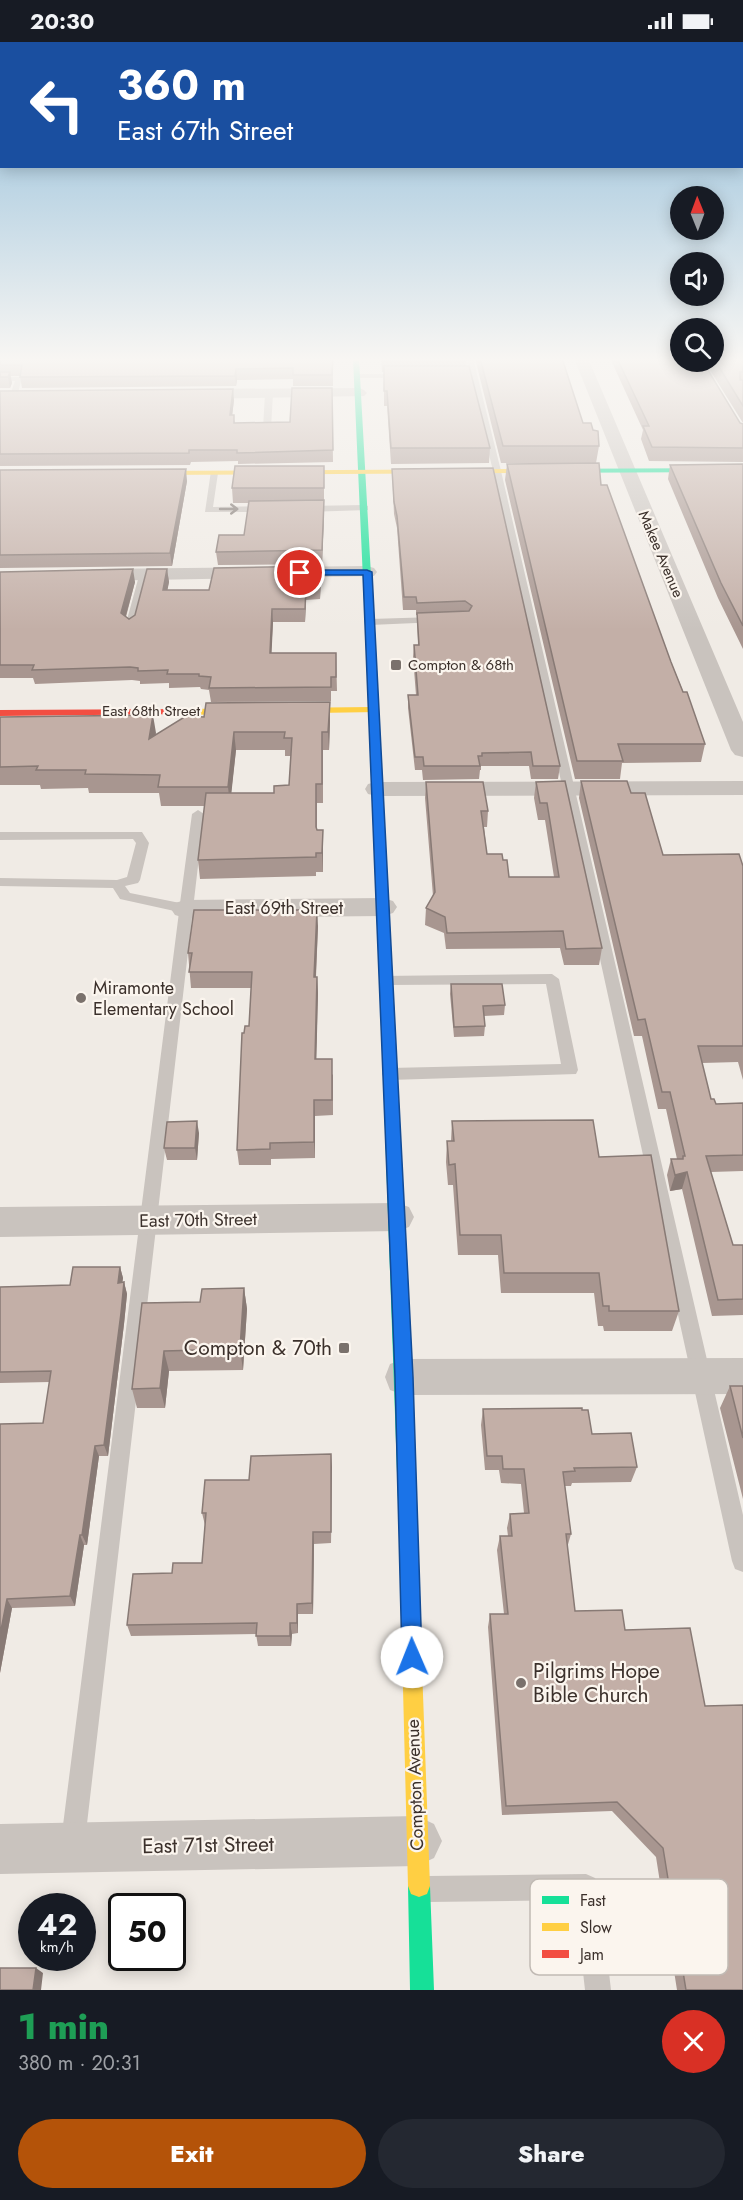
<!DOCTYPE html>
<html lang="en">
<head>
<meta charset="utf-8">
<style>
	body { margin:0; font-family:Jost,sans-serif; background:#242831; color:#f1f3f6; height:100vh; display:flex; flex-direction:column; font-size:22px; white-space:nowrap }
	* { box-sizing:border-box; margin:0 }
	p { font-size:20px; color:#9ea1a6 }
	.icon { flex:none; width:33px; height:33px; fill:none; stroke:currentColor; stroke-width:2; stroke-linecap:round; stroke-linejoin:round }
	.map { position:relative; height:1948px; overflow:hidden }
	.side { display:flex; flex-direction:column; background:#171b24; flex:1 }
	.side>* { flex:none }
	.guide { position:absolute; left:0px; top:0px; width:744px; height:126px; box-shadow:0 3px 15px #0003; background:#1a4fa0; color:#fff; overflow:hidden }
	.needle { width:39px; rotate:359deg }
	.fabs { position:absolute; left:670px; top:144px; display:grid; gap:12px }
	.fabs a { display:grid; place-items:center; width:54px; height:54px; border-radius:50%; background:#171b24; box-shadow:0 3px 15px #0003; font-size:30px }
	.speed { position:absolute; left:18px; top:1851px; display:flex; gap:12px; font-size:30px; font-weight:700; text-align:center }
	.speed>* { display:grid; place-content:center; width:78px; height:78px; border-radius:50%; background:#171b24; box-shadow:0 3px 15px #0003; line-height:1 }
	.speed small { font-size:15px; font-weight:400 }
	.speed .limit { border:3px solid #111; border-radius:9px; background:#fff; color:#111 }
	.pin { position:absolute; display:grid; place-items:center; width:51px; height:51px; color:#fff; margin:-26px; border:3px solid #fff; border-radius:50%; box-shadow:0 2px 6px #0007 }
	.me { position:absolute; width:66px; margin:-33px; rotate:359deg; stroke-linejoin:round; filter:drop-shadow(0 0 4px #0008) }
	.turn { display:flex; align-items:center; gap:21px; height:126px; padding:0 18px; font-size:27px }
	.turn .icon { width:78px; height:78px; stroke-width:2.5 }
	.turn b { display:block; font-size:42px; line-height:51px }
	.round { display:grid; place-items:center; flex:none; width:63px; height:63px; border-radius:32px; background:#242831 }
	.head { display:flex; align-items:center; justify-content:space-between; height:102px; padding:0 18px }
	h1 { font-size:36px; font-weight:800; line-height:45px; color:#1e9e55 }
	.button { display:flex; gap:12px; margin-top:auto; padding:12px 18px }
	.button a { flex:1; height:69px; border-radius:36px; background:#b45309; color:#fff; font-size:24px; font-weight:800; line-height:69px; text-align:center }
	.button a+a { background:#242831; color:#f1f3f6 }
	.status { display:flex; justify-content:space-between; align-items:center; height:42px; padding:0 30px; background:#171b24; direction:ltr }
	.status svg { height:16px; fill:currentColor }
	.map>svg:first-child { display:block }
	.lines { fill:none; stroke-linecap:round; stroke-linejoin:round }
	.lane { fill:#c9c3be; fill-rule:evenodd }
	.street { fill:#c9c3be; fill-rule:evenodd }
	.fast { fill:#16e098; fill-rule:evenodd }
	.slow { fill:#ffcf43; fill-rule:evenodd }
	.jam { fill:#f24e42; fill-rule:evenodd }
	.wall { fill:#a89690; fill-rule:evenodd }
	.shaded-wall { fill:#887a75 }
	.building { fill:#c3afa7; stroke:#887a75; stroke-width:1.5 }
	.oneway { stroke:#7b726d }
	.route { fill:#1a73e8; stroke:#114b97; stroke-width:1.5 }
	.poi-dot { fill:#7a716c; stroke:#fbf5ee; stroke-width:2 }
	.labels { text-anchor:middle; stroke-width:4.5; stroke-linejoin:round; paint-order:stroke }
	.far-street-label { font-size:15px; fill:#3b302b; stroke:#fbf5ee }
	.far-poi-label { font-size:15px; fill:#3b302b; stroke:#fbf5ee; text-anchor:start }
	.street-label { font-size:18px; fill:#3b302b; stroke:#fbf5ee }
	.poi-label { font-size:18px; fill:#3b302b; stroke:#fbf5ee; text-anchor:start }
	.near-poi-label { font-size:21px; fill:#3b302b; stroke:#fbf5ee; text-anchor:end }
	.near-street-label { font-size:21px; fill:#3b302b; stroke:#fbf5ee }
	.key { fill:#fbf5ee; stroke:#c1bab4; stroke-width:1.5 }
	.key-label { font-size:16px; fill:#3b302b }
</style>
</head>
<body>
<div class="status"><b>20:30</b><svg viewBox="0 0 49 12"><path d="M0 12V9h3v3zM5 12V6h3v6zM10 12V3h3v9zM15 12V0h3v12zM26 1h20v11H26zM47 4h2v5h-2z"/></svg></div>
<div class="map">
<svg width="743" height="1948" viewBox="0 0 743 1948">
	<rect width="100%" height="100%" fill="#f0ebe5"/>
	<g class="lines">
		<!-- lane -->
		<path class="lane" d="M466,316H473L501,429L743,1473V1530L735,1527L732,1519L493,429Z
			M357,332H402L406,334L402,336H354V332Z
			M0,335H22L17,355L10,353L15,339H0Z
			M269,350L273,352L271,386L267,388L263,386L265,352Z
			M211,429L218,431L213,465L267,464L272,467L267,470H205Z
			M365,463L368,464V468L306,470L301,467L306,464Z
			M140,530L148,532L135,585L130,588L125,585Z
			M435,575L439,576V580L370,583L365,580L370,577Z
			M198,768L204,772L85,1799L82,1808L73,1811L64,1808L61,1799L179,870L120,857L113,846L0,844V836L117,838L127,835L136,801L133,797L0,798V790H142L149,801L140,838L138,841L125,844L130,851L180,861L192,772Z
			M552,932L559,937L578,1028L576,1032L390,1038L384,1036L382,1032L384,1028L390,1026L561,1022L546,942L386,943L381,942L379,938L381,934Z
			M586,1832L595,1836L599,1845L611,1948H585L575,1858L428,1860L419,1856L415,1847L419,1838L428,1834Z"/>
		<!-- street -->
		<path class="street" d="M574,316H588L743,680V715L735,713L731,708Z
			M359,346L364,348L367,351L364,354L192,357L184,352L192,347Z
			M367,524L374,526L377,530L374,534L93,539L86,537L83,533L86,529L93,527Z
			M743,739V753L377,754L368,752L365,747L368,742L377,740Z
			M383,856L393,859L397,865L393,871L383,874L185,876L175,873L171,867L175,861L185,858Z
			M397,1161L409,1165L414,1175L409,1185L397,1189L0,1195V1165Z
			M743,1316V1352L404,1353L390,1348L385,1335L390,1322L404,1317Z
			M417,1774L434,1782L442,1799L434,1816L417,1824L0,1832V1782Z"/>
		<!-- fast -->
		<path class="fast" d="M353,316H359L381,715L376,718L371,715Z
			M743,426V430L514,431L510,429L514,427Z
			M385,910L391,914L417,1488L415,1495L408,1497L401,1495L399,1488L379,914Z
			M419,1833L427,1836L430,1844L434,1948H410L408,1844L411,1836Z"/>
		<!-- slow -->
		<path class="slow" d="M514,427L518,429L517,431L143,433L139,431L143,429Z
			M373,665L378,668L377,670L182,673L177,670L182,667Z
			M408,1479L415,1481L417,1488L430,1844L427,1852L419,1855L411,1852L408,1844L399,1488L401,1481Z"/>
		<!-- jam -->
		<path class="jam" d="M182,667L187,670L186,672L0,674V668Z
			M376,712L381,715L391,914L385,918L379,914L371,715Z"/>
	</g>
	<!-- wall -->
	<path class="wall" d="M0,316H333V344H293V337L237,338L236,344L22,346L20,334H10L12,341L10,346H0Z
		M381,316H467L466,324L490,406L489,421L391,422L387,364H384V330H382Z
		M475,316H562L583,381L599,404L596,421H501Z
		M610,316H681L740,381H743L705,320H714V316H743V420L649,419L641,397L643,388Z
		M332,346L333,420L238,422V419L191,420L190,423L0,424V349L234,358L232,373L235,381L290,380Z
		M507,422L601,443L671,620L705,702L701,720L622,721L620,737H575L505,438Z
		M743,422V607L718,556L668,437L670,423Z
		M324,424V472L322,522L218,523L216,510L244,493L249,461H233L232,446Z
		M493,426L560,724L558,737H531L529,724H481V728H480L479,737L423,738L422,728H415L408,666V653H416L413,615L414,603H418L417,573H416V568H403L397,486L394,472L392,427Z
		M0,428L187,439L172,524L0,526Z
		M321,524L320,557L306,558L305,580H273L271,611H336L337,649H331V659L211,660L209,648L201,647L200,645L169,646V641L140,642V639L132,638L35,642L33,636H0V530L135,540L126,575L129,577L135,573L167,527L169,540L167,548H209Z
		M330,660V679L329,708H323V761H317V788L323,807V830H316V834L200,837L198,818L205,764H161L159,751H89L88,746L41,747L40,743H0V675L156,692L204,675ZM236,708H285V714H291L289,743L274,751H231Z
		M565,739L602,906L599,923H564L560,906L446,907L444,891L425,883L426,866L433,854L425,756L426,740L488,769L487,785H484L487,812L503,818L509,835H554L545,778H538L534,756L536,740Z
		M581,739L631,751L663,813L743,824V1038L738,1020L702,1021L711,1057L716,1062L743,1061V1129L711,1130L733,1203H743V1273L712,1274L682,1147L670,1149L667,1133L671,1117H677L666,1067H658L642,994H634L579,756Z
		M318,884L316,935H317L318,951L316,1017L333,1033V1073L315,1074V1116L271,1117V1123H239L237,1108L244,991L249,984L251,946H191L188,911Z
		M451,942L505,963L504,973L484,974L485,984L484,994L454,995L450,952Z
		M452,1079L599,1115L679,1269L672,1289H604L603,1284H598L594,1251H501L498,1213H458L453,1143H448L446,1120L447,1099H451Z
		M199,1091L197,1118H167L164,1106Z
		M120,1225L123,1236L122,1240H124L127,1252L124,1282L108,1414H99L87,1503H84L75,1564L12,1566L0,1631V1382L43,1381L50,1340L0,1341V1245L70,1243Z
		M244,1246L247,1267L243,1328L169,1329L165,1366H137L132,1347L200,1260Z
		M730,1344H743V1457L720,1366Z
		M483,1367L582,1368L592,1392L637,1425L631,1440L572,1441L571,1444H565L571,1492L567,1506L575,1569L625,1588L743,1948H677L656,1815L612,1769L502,1773L488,1585L490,1572H504L497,1508L500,1494H508L507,1486L510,1472L524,1471L521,1442L501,1441L499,1428H485L481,1383Z
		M331,1412V1501L314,1502L313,1572H298V1591L292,1592L291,1604H258L256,1592L131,1594L127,1583L172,1531L202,1521L205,1483L202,1471L249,1438Z"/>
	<!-- shaded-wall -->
	<path class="shaded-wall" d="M236,327L237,338L236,344L235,334Z
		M10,330L12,341L10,346L8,335Z
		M233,347L234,358L231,384L230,373Z
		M186,427L187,439L172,524L170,511Z
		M324,458V472L322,522V508Z
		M321,524V537L320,557V545Z
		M133,527L135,540L123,584L121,571Z
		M167,527L169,540L165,561L163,548Z
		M306,545V558L305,580V567Z
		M272,567L273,580L271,624L270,611Z
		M330,660V679L329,708L328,690Z
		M153,673L156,691L151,715L149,697Z
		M234,690L236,708L230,764L228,745Z
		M323,788V830L322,811Z
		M317,868L318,884L315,951L314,935Z
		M317,935L318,951L316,1033L315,1017Z
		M314,1058L315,1074V1116L314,1100Z
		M197,1079L199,1091L197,1118L195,1106Z
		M687,1130L682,1147L670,1149L675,1133Z
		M120,1225L123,1236L121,1252L118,1241Z
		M124,1240L127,1252L124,1282L108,1414L104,1403Z
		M244,1246L247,1267L243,1328L240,1307Z
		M164,1309L169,1329L165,1366L160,1346Z
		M95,1404L99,1414L87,1503L82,1493Z
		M331,1412L332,1425L331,1501Z
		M313,1490L314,1502L313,1572L312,1561Z
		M80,1493L84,1503L75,1564L70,1554Z
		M7,1557L12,1566L0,1631V1593Z
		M297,1562L298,1572V1591L297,1581Z
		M290,1581L292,1592L291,1604L290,1594Z
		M36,1926L43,1931L41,1948H33Z"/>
	<!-- building -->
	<path class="building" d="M0,316H333L332,333H293V326L236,327L235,334L20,335L22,323H0Z
		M480,316H562L583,381H591L593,388L598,389L599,404H503Z
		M617,316H681V320H703L740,381L743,382V406L652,405L643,384H649Z
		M714,316H743V330H740V338H743V364L714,317Z
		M384,324H469L490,406H391L387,349H384Z
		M0,330H10L8,335H0Z
		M292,346H332L333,408L237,411V408H189V411L0,412V349L233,347L230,373H234V381L290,380Z
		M599,421L601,443H607L671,620L683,650H687L705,702H618L623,719H577L507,422Z
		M743,422V584L721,541L670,423Z
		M235,424H324V446H232Z
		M493,426L560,724H533L531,710L482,711V714H478L480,724H424L423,715H415L408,653H418L414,603H419L417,571L469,569L472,564L465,559L417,561L416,555H404L397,474L394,460L392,427Z
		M186,427L170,511L0,513V428Z
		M324,458L322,508L216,510L219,493H244L249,459Z
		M321,524L320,545H306L305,567H272L270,611H336V635H331V645L209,646L211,635L199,634V632H167L168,628L138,629V626L130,625L32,628L34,623H0V530L133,527L121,571L129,577L135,573L147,527H167L163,548H209L214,526Z
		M330,660L328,690H322V742H316V785L317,788H323L322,811H316V815L198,818L206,751H274V744L289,743L292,696H284L285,690H234L228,745H158L160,733L85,732L86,728H36L38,724L0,725V675L153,673L149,697L186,674L204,675L206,661Z
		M565,739L602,906L566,907L563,889L447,891L445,875L426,866L435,850L426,740H483L488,769H481L487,812H502L503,818H507L509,835H559L547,761H540L536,740Z
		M581,739H627L631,751H645L663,813L739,812L743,824V1004H698L711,1057H714L716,1062L743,1061V1113L706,1114L733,1203H743V1257L718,1258L687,1130L675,1133L671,1117H683V1114H685L670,1050H662L645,977L638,978Z
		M194,868H317L314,935H317L315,1017H332V1058H314V1100L270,1101V1107L237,1108L242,991H244L245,984H249L252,930H189L192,911H188Z
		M451,942H502L505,963L483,964L485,984L454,985Z
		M593,1078L599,1115L651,1113L679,1269H609V1264H603L599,1231H504L501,1193H460L455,1122L449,1123L447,1099H454L452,1079Z
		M197,1079L195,1106H164L167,1080Z
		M73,1225H120L118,1241L124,1240L121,1271L104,1403L95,1404L82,1493H80L70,1554L7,1557L0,1593V1382L43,1381L51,1329L0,1330V1245L70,1243Z
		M244,1246L240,1307L164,1309L160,1346L132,1347L142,1261L200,1260L202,1247Z
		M730,1344H743V1396Z
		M582,1366V1368H588L592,1392L631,1391L637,1425L574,1426L575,1429L563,1430L571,1492H566L575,1569L622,1568L625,1588L690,1586L705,1664L743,1663V1948H686L663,1806L617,1760L506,1764L490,1572H508L500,1494H512L510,1472L529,1471L524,1427H503L502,1414H487L483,1367Z
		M331,1412V1490H313L312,1561L297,1562V1581H290V1594H256L257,1581L127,1583L133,1532L172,1531L173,1521H202L206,1471H202L205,1438H249L251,1414Z
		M0,1926H36L33,1948H0Z"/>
	<!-- one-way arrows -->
	<defs><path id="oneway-shaft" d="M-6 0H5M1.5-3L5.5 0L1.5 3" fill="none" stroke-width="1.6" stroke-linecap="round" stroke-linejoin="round" transform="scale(1.5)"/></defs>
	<use class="oneway" href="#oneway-shaft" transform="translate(229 467)"/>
	<!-- sky -->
	<linearGradient id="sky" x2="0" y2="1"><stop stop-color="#8bbad8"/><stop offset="0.54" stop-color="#f8f6f3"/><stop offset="1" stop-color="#f8f6f3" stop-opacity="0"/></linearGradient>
	<rect width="743" height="588" fill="url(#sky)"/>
	<!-- route -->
	<path class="route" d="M300,528H367L372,530L413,1335L422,1615L419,1622L412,1625L405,1622L402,1615L395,1335L363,533H297L296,531Z"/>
	<!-- markers -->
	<g class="poi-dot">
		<rect x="390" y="617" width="12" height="12" rx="3"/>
		<circle cx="81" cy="956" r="6"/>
		<rect x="338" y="1300" width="12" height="12" rx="3"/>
		<circle cx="521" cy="1641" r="6"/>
	</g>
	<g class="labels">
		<!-- far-street labels -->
		<g class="far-street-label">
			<text transform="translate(661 512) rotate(67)" y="5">Makee Avenue</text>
			<text x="151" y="674">East 68th Street</text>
		</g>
		<!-- far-poi labels -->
		<g class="far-poi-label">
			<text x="408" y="628">Compton &amp; 68th</text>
		</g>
		<!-- street labels -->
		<g class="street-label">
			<text x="284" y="872">East 69th Street</text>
			<text transform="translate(198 1178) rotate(-1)" y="6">East 70th Street</text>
			<text transform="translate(415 1743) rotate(-92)" y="6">Compton Avenue</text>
		</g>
		<!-- poi labels -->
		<g class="poi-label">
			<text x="93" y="952">Miramonte<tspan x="93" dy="21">Elementary School</tspan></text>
		</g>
		<!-- near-poi labels -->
		<g class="near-poi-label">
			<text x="332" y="1313">Compton &amp; 70th</text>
			<text x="533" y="1636" text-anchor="start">Pilgrims Hope<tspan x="533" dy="24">Bible Church</tspan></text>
		</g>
		<!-- near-street labels -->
		<g class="near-street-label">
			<text transform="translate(208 1803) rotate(-1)" y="7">East 71st Street</text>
		</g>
	</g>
	<!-- legend -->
	<rect x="530" y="1837" width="198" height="96" rx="9" class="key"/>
	<rect x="542" y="1854" width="27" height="8" fill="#16e098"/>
	<rect x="542" y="1881" width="27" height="8" fill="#ffcf43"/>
	<rect x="542" y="1908" width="27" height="8" fill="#f24e42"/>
	<g class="key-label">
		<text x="580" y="1864">Fast</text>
		<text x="580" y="1891">Slow</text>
		<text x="580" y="1918">Jam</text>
	</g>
</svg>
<div class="fabs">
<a><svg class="needle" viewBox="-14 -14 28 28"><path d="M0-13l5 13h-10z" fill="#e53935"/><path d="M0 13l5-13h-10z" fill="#9ea1a6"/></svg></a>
<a><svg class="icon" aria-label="sound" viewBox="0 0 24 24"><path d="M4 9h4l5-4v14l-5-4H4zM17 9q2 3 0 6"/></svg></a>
<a><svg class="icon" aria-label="search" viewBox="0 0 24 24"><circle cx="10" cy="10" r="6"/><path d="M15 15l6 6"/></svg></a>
</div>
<div class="speed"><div>42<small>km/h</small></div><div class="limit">50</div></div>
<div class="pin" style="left:300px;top:531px;background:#d93025"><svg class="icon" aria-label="arrive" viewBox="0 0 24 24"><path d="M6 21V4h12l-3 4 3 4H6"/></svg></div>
<svg class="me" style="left:412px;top:1615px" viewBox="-20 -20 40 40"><circle r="19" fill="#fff"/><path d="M0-13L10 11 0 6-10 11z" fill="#1a73e8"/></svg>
<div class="guide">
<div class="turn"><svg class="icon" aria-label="left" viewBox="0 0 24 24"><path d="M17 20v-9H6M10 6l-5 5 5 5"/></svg><div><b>360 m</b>East 67th Street</div></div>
</div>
</div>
<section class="side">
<div class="head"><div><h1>1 min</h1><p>380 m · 20:31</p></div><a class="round" style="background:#d93025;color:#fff"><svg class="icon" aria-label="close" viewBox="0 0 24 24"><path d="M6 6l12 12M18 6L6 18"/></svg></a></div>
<div class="button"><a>Exit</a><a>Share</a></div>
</section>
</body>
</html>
